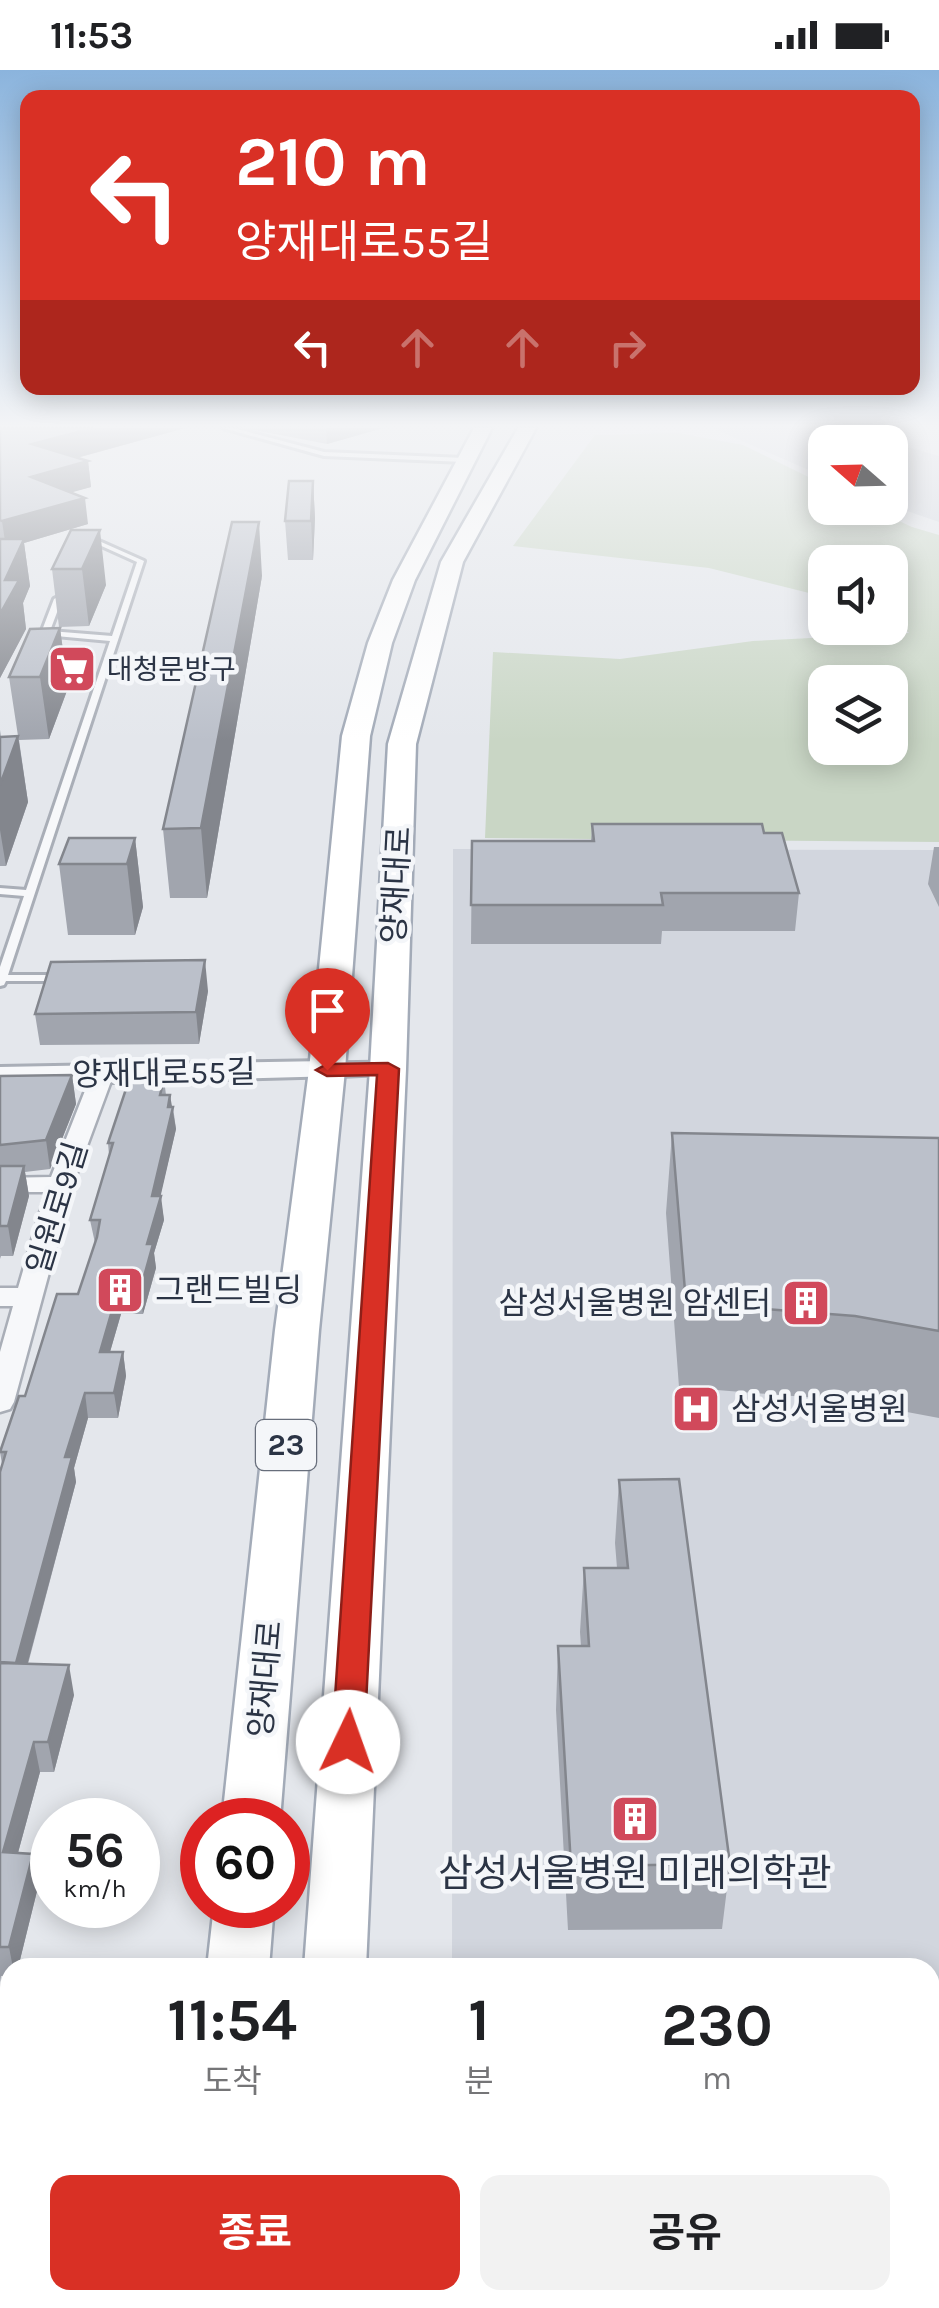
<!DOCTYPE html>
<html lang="ko">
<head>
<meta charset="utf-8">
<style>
	body { margin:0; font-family:Karla,"Noto Sans KR",sans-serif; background:#f2f2f2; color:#202124; height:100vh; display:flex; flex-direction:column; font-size:38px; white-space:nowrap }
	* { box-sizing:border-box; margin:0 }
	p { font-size:32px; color:#757577 }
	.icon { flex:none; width:55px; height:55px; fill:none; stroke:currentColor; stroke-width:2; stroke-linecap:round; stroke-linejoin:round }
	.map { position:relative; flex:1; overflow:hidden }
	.drawer { position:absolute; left:0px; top:1888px; width:940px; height:352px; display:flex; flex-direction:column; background:#fff; border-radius:30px 30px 0 0; box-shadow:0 5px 25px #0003 }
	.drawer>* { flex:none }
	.hud { position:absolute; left:20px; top:20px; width:900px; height:305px; border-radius:20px; box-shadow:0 5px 25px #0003; background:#d93025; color:#fff; overflow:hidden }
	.needle { width:65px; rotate:290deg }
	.buttons { position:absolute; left:808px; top:355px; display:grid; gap:20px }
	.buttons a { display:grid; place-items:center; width:100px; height:100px; border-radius:20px; background:#fff; box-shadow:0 5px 25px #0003; font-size:50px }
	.speed { position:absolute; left:30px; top:1728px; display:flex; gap:20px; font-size:50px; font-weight:700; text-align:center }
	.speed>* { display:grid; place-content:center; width:130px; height:130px; border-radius:50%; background:#fff; box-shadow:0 5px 25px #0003; line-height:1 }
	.speed small { font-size:25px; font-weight:400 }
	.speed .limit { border:15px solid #d22; background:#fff; color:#111 }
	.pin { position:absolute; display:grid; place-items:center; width:85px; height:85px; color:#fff; margin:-102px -42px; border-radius:50% 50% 50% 0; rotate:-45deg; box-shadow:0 0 10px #0007 }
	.pin .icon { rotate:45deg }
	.me { position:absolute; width:110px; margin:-55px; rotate:3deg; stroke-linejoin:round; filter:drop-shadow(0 0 8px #0008) }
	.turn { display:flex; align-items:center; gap:35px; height:210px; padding:0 50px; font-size:45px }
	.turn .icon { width:130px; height:130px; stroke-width:2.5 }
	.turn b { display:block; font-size:70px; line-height:85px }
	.lanes { display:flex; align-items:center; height:95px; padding:0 50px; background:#0003; justify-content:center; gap:50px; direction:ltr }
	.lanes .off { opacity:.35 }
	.eta { display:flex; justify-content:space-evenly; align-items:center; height:170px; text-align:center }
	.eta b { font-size:60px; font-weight:700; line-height:70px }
	.primary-button { display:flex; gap:20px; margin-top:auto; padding:20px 50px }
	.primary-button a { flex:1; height:115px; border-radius:20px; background:#d93025; color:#fff; font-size:40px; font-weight:700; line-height:115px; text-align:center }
	.primary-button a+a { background:#f2f2f2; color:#202124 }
	.status { display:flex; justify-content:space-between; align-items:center; height:70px; padding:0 50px; background:#fff; direction:ltr }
	.status svg { height:28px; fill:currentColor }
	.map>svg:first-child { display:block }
	.built { fill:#d2d6de }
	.green { fill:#c9d6c5; fill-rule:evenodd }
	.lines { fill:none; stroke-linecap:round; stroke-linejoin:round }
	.service-casing { stroke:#a9aeb7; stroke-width:6 }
	.minor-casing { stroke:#a9aeb7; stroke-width:5 }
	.tertiary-casing { stroke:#a9aeb7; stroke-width:6 }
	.primary-casing { stroke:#a3abb8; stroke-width:5 }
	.service { fill:#f7f8fa; fill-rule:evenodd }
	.minor { fill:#f7f8fa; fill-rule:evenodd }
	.tertiary { fill:#f7f8fa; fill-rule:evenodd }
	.primary { fill:#fff; fill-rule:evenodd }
	.wall { fill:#a1a5ae }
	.shaded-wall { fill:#83868d }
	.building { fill:#bbc0ca; stroke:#83868d; stroke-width:2.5 }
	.route { fill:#d93025; stroke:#8d1f18; stroke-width:2.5 }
	.labels { text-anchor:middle; stroke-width:9; stroke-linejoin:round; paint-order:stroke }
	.far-poi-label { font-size:28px; fill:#2b3445; stroke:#f4f6f9; text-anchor:start }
	.shield { fill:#f4f6f9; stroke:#676e7b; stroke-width:2.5 }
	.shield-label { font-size:30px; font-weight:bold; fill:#2b3445 }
	.street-label { font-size:32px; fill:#2b3445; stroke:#f4f6f9 }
	.poi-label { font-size:32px; fill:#2b3445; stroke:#f4f6f9; text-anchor:start }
	.near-poi-label { font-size:38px; fill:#2b3445; stroke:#f4f6f9 }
</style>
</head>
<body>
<div class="status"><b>11:53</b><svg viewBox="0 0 49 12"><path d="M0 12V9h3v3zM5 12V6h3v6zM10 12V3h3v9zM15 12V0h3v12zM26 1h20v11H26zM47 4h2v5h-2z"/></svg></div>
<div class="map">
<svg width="939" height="2238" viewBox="0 0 939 2238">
	<rect width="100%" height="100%" fill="#e4e7ec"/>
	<!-- built -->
	<path class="built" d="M712,358H840L939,386V452L890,435V372H825V407Z
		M453,779L939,780V2238H451V2230H930V1898L452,1897Z"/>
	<!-- green -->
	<path class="green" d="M678,363L743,375L825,415V438H871L912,457L939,465V772L485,768L493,582L620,589L753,571L909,563L890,545V492H825V527L709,498L513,476L595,365ZM825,612H890V678H825Z"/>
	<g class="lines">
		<!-- service casing -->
		<g class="service-casing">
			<path id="service" d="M223,358H233L324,382L464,388L467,390L464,392L324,386Z
				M86,467H90L144,491L8,905H59L64,908L59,911H6L4,915L0,916V897L24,826L0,824V818L26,820L110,571L45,565L41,563L54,529L58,527L62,529L50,561L112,566L137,492L86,469Z"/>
		</g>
		<!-- minor casing -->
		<g class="minor-casing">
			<path id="minor" d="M388,992L396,994L399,999L396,1004L327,1007L316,1000L327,993Z
				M103,996L114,1003L73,1114L14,1332L10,1339L0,1342V1282L13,1236H0V1218H18L46,1122H0V1108L51,1107L92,1003Z"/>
		</g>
		<!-- tertiary casing -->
		<g class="tertiary-casing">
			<path id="tertiary" d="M327,991L338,994L342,1000L338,1006L0,1015V997Z"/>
		</g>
		<!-- primary casing -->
		<g class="primary-casing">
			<path id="primary" d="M474,358H492L415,510L392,573L370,666L345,1000L319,1260L280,1750H222L275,1260L309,1000L342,666L368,573L393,510Z
				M518,358H536L463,492L416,674L406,999L366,1898H304L370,999L388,674L441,492Z
				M214,1835H274L269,1898H207Z
				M171,2230H243L242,2238H170Z
				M280,2230H352L351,2238H279Z"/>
		</g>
		<!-- service -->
		<use href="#service" class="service"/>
		<!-- minor -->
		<use href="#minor" class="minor"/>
		<!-- tertiary -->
		<use href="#tertiary" class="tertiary"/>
		<!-- primary -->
		<use href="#primary" class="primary"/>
	</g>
	<!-- wall -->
	<path class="wall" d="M0,358H185L77,388L88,391L91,417L71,422L88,454L24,473L30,516L23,533L26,559L0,608Z
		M244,358H383L327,374Z
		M313,411L315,448L313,490H288L285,451Z
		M71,460L106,515L89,556L59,557L52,499Z
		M262,506L207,828H170L163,759Z
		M60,558L68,618L49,669L19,670L28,732L6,796H0V660L1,667L18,666L9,607Z
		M592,754L764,763L799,823L795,861H662L661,874H471L472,771H591Z
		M135,768L143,837L135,865H68L59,794Z
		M934,777H939V837L928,814Z
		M208,921L199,974L40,975L35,944Z
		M72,1005L76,1034L50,1099L25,1102L29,1126L13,1186H1L0,1189V1006Z
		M164,1009L166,1025L172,1037H173L176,1059L160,1126L164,1150L154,1183L156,1198L143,1244H121L110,1282H123L126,1306L118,1348H88L74,1398L76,1412L28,1594L74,1625L54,1702H40L18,1783L33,1784L39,1813L18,1898H10V1907L1,1906L0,1912V1402L2,1394L0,1382L25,1326L78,1224L95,1173L90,1150L109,1085L108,1073Z
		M672,1063L939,1068V1348L843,1330L679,1317L666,1143Z
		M619,1410L730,1794L722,1859L568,1860L556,1640L558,1576H581L580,1562L584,1498H617L615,1473Z"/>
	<!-- shaded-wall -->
	<path class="shaded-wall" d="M93,358H185L36,399L32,374Z
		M326,358H383L327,374Z
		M88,391L91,417L34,433L31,407Z
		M313,411L315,448L313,490L311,451Z
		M85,428L88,454L24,473L30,516L23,533L26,559L0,608V544L5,510L6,478L2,451Z
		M259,452L262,506L207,828L201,758Z
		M100,460L106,515L89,556L82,499Z
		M60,558L68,618L49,669L40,607Z
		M18,666L28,732L6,796L0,760V715Z
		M135,768L143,837L135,865L127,794Z
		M205,890L208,921L199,974L196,942Z
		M72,1005L76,1034L50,1099L46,1070Z
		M170,1025L176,1059L156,1146L161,1126L164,1150L154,1183L156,1198L143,1244L140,1221L152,1126Z
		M24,1096L29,1126L13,1186L8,1156Z
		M118,1220L121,1244L103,1306L100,1282Z
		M123,1282L126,1306L118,1348L114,1323Z
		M85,1323L88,1348L74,1398L76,1412L21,1618L16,1593L65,1387Z
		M69,1595L74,1625L54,1702L48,1672Z
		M34,1672L40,1702L10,1812L3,1782Z
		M33,1784L39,1813L18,1898H13L9,1877Z"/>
	<!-- building -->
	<path class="building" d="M0,358H93L32,374L88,391L31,407L85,428L2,451L0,450Z
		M289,411H313L311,451H285Z
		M232,452H259L201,758L163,759Z
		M71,460H100L82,499H52Z
		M0,469H24L5,510H19L0,544Z
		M60,558L40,607H9L30,559Z
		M18,666L0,715V667Z
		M592,754H762L764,763H782L799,823H661L663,835H471L472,771H594Z
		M69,768H135L127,794H59Z
		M205,890L196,942L35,944L51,892Z
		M72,1005L46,1070L0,1075V1006Z
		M164,1009L160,1025H170L168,1037H173L152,1126H161L147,1174H153L140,1221L118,1220L100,1282H123L114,1323H85L65,1387H72L16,1593L0,1592V1402L6,1382H0L19,1326H25L57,1224H78L97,1167L100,1150H90L113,1073H108L129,1010Z
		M672,1063L939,1068V1261L855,1246L686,1233Z
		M0,1096H24L8,1156H0Z
		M679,1409L730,1794L571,1796L558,1576H589L584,1498H628L619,1410Z
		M0,1593L69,1595L48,1672H34L3,1782L33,1784L9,1877H0Z"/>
	<!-- sky -->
	<linearGradient id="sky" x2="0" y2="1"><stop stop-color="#8bb4dd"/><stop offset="0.53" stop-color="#f3f4f6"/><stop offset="1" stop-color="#f3f4f6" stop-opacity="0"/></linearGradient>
	<rect width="939" height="671" fill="url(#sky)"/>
	<!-- route -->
	<path class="route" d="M388,993L399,999L364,1672L359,1681L348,1685L337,1681L332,1672L377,1005L327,1006L316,1000L327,994Z"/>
	<!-- icons -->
	<defs>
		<g id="supermarket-square" transform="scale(2.5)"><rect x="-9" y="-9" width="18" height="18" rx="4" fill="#d1495b" stroke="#f4f6f9"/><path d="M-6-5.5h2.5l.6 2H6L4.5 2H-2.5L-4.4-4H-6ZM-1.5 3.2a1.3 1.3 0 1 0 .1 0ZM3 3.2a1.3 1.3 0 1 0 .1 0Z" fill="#fff"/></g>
		<g id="building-square" transform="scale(2.5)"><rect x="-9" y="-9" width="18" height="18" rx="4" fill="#d1495b" stroke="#f4f6f9"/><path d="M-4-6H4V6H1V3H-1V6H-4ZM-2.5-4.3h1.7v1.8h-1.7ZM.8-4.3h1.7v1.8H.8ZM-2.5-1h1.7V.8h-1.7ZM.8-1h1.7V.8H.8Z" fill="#fff"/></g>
		<g id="hospital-square" transform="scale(2.5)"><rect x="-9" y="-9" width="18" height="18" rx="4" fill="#d1495b" stroke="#f4f6f9"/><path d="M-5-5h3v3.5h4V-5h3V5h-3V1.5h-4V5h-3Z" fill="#fff"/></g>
	</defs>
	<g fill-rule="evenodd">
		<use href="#supermarket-square" x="72" y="599"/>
		<use href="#building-square" x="120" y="1220"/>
		<use href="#building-square" x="806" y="1233"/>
		<use href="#hospital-square" x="696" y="1339"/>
		<use href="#building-square" x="635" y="1749"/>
	</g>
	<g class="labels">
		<!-- far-poi labels -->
		<g class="far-poi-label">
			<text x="107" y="609">대청문방구</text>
		</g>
		<!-- shield labels -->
		<rect class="shield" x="256" y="1350" width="60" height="50" rx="8"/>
		<g class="shield-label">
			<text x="286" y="1385">23</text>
		</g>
		<!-- street labels -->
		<g class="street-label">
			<text transform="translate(396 815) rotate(-87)" y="11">양재대로</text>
			<text transform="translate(164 1003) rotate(-1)" y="11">양재대로55길</text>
			<text transform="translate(57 1138) rotate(-73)" y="11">일원로9길</text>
			<text transform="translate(265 1609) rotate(-85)" y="11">양재대로</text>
		</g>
		<!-- poi labels -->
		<g class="poi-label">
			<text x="155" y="1231">그랜드빌딩</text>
			<text x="771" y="1244" text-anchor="end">삼성서울병원 암센터</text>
			<text x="731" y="1350">삼성서울병원</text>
		</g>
		<!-- near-poi labels -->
		<g class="near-poi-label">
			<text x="635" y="1816">삼성서울병원 미래의학관</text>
		</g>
	</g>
</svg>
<div class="buttons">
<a><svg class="needle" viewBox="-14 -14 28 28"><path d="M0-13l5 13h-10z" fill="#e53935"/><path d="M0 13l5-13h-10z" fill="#757577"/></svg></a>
<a><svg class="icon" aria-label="sound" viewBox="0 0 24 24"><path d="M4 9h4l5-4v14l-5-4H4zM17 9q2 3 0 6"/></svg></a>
<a><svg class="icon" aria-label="layers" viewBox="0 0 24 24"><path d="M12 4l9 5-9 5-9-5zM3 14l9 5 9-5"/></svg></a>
</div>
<div class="speed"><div>56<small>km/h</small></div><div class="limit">60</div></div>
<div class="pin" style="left:327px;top:1000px;background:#d93025"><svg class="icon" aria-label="arrive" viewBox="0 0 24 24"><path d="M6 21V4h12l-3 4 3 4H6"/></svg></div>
<svg class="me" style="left:348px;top:1672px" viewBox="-20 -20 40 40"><circle r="19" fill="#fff"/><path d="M0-13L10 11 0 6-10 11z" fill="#d93025"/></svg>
<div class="hud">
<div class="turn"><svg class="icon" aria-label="left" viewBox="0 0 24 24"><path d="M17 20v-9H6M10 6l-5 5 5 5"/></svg><div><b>210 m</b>양재대로55길</div></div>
<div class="lanes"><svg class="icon" aria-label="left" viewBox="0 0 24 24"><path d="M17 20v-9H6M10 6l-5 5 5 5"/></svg><svg class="icon off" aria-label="ahead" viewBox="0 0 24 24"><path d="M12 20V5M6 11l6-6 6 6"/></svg><svg class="icon off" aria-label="ahead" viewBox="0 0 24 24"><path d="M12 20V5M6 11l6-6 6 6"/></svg><svg class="icon off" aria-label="right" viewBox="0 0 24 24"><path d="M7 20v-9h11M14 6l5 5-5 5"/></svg></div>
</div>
<section class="drawer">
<div class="eta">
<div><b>11:54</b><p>도착</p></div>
<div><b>1</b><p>분</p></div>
<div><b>230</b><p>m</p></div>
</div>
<div class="primary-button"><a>종료</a><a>공유</a></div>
</section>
</div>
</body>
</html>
